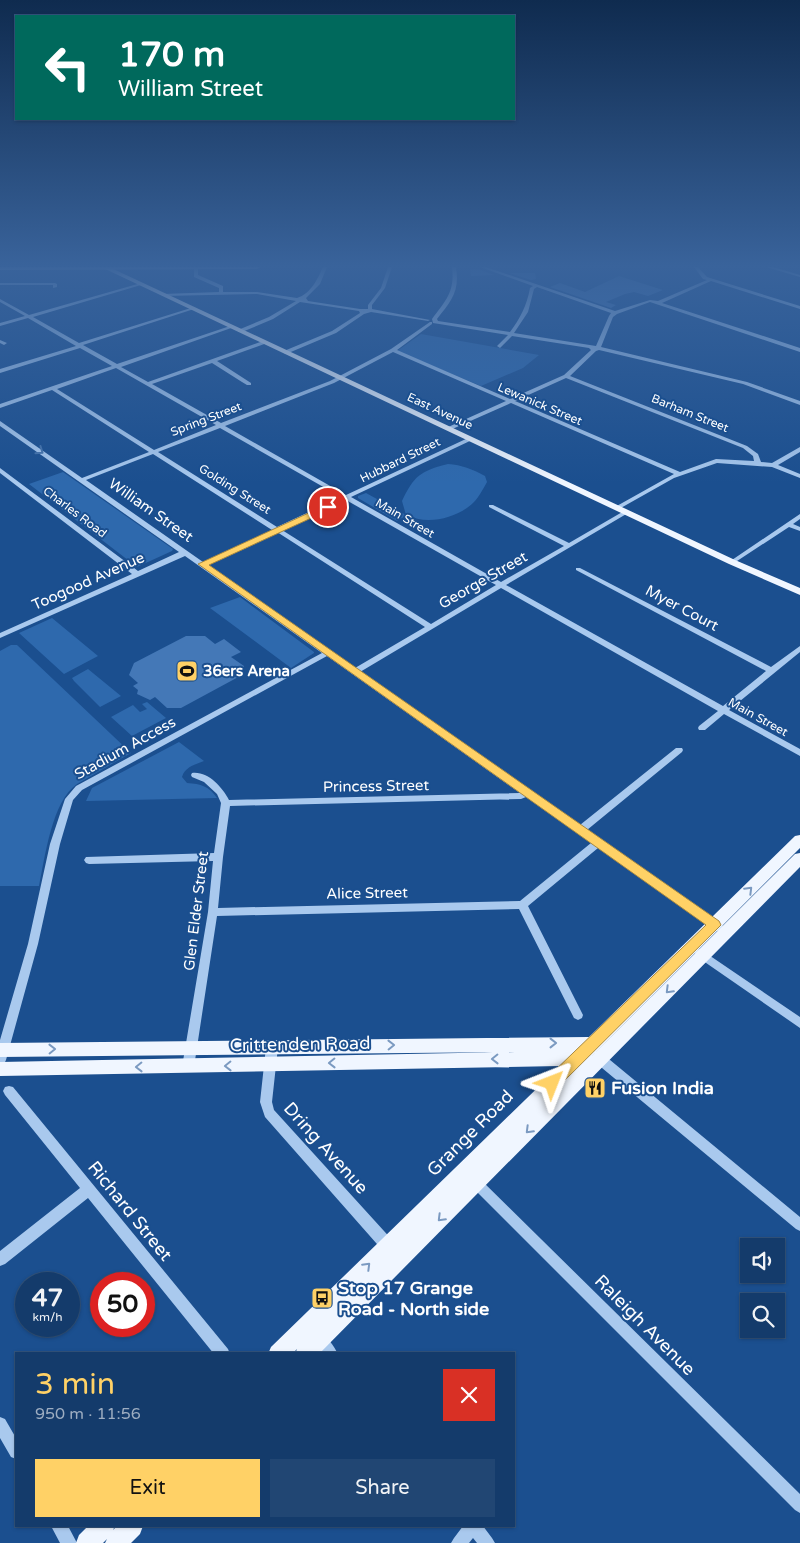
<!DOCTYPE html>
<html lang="en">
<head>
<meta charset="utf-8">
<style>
	body { margin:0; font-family:"Varela Round",sans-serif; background:#214673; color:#f1f3f6; height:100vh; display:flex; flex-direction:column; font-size:19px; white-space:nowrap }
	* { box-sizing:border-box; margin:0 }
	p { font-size:16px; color:#9dadc1 }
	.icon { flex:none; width:28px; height:28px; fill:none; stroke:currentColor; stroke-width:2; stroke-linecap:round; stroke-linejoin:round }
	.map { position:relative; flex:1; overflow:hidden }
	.drawer { position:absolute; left:15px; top:1352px; width:500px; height:175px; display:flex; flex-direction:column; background:#143b6b; border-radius:0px; box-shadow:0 1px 4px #0004,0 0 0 1px #33557e }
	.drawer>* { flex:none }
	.guide { position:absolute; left:15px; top:15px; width:500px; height:105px; border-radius:0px; box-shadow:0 1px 4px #0004,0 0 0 1px #33557e; background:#00695c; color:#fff; overflow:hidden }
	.controls { position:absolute; left:740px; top:1238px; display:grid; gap:10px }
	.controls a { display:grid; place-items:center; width:45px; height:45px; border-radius:0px; background:#143b6b; box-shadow:0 1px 4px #0004,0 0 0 1px #33557e; font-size:25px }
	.speed { position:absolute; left:15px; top:1272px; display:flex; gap:10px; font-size:25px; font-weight:700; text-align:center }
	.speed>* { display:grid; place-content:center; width:65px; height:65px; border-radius:50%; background:#143b6b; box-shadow:0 1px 4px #0004,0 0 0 1px #33557e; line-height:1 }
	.speed small { font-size:12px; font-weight:400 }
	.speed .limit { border:8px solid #d22; background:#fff; color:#111 }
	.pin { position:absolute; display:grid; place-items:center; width:42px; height:42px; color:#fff; margin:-21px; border:2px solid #fff; border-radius:50%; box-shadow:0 1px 5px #0007 }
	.me { position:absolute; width:55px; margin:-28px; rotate:45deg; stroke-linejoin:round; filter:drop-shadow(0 0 4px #0008) }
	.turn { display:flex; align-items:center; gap:18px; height:105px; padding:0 20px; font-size:22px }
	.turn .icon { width:65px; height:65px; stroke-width:2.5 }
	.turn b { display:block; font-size:35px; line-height:42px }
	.round { display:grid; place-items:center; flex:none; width:52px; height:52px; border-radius:0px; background:#214673 }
	.headline { display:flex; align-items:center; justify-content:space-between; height:85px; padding:0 20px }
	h1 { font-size:30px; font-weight:600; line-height:38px; color:#ffd166 }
	.button { display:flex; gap:10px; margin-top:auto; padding:10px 20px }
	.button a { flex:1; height:58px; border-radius:0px; background:#ffd166; color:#111; font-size:20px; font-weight:600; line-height:58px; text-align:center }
	.button a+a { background:#214673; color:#f1f3f6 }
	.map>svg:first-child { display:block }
	.green { fill:#2e69ad }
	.building { fill:#4478b7 }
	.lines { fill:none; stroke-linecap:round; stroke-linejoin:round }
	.minor { fill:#a9c9ee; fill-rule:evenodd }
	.major { fill:#f0f6ff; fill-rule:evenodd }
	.highway { fill:#fff; fill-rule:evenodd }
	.oneway { stroke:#4674ac }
	.oneway2 { stroke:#7b9ac1 }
	.route { fill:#ffd166; stroke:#a68842 }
	.labels { text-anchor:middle; stroke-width:4; stroke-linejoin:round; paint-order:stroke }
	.far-street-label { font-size:12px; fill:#fff; stroke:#1b4f8f }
	.street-label { font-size:15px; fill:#fff; stroke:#1b4f8f }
	.poi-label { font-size:15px; font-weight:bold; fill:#fff; stroke:#1b4f8f; text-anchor:start }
	.near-street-label { font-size:18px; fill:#fff; stroke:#1b4f8f }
	.near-poi-label { font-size:18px; font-weight:bold; fill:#fff; stroke:#1b4f8f; text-anchor:start }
</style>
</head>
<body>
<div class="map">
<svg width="800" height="1543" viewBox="0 0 800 1543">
	<rect width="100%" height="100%" fill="#1b4f8f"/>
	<!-- green -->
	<path class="green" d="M421,334L539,355L523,368L481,386L397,351Z
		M448,464C462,465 472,469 485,476L487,482C483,489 479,497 474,502C458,518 427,526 407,515L397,521L358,498V496L366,493L406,515L402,501C414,476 420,471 448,464Z
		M63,472L173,549L172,551L137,567L29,484Z
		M240,597L314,652V653L291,668L210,608Z
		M52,618L98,656L64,674L19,633Z
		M11,645H17L131,753L77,784C52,801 45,857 39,886H0V651Z
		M88,669L121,696L100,707L74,681L72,678Z
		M147,702L166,718L132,736L111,717L133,705L140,712L147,709L142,704Z
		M179,742L204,761C194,765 185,767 182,777L187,783C201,784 209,786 217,798L86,801L92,788Z"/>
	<!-- building -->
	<path class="building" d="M470,269H478L494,275L471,276Z
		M509,273H535L536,279L531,280Z
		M619,276L663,290L648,296L634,292L625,294L606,302L616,305L611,308L550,287L560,283L585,292Z
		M186,636H205L215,644L224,639L241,652L231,657L244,666L242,675L181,708H167L155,697L150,700L137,694L138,690L133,686L138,683L129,675L134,663Z"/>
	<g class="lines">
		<!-- minor -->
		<path class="minor" d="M194,267H198V275L223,286V292H257L297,298C311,294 318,278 323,267H327L320,284L306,298L308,301L360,309H368V305L381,288L388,267H392L385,288L372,305V309L430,320L428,321L371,312L364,314L336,333L286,354L284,353V351L332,331L360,313L359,311L300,302L273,319L242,332H238V330L269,317L296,301L257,294L162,296V294L219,292V288L194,277Z
			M452,267H456C460,292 451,301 437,319L438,321L510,332C520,319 527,305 530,288L533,286L480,267H486L615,311L650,300L658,301L707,280L703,279L694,267H698L707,277L800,306V309L711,281L662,303L800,348V352L650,302L617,314L613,317L601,347L747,382L800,401V405L743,384L599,350L596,351L570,376L747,446L758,454L761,462L772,463L800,447V452L778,465L800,474V478L772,467L717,463L674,478L619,509H615V507L674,474L511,403L450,430H446V428L506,401L393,352L334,383L225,426L346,495L468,438H472V440L351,497L501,582L564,546L489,507V505H493L569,543L624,511H628V513L506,585L723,706L766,671L576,570V568H580L771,667L800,646V652L729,710L800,749V756L724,714L705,730H699L698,728L699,726L718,711L501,588L360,672L580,825L676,748H682L683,750L682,752L587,830L722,924L723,927L722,930L718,931L714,930L598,848L528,906L583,1015L582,1018L578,1020L574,1018L519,909L217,916L194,1067L192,1071L188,1072L184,1071L182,1067L208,912L213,861L89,864L86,863L84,860L86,857L214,853L221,803L217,794L204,782L192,777L191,775L192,773C208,771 222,787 229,800L520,793L327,656L82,790L73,800L60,844L38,944L6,1060L4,1064L0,1065V1040L28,944L50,844L65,799L76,786L322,653L185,556L0,638V633L132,574L0,473V468L138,571L179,552L0,426V421L82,478L149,452L52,390L0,408V404L112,366L80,348L0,373V369L76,346L28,318L0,326V323L25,316L0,302V299L29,315L141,283V285L33,317L79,343L194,307V309L83,345L117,364L230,326L234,327L121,367L148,382L263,341H267V343L217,361L251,383V385H247L242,382L212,363L152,384L221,423L330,381L391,349L430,322H432V324L397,350L510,399L564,375L591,350L589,348L512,336L500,348L497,346L508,335L433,323L432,319C446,300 455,292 452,267ZM537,287L611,313L609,316L596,346L514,333L528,312L534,289ZM116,368L216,425L154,450L57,389ZM566,378L743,448L753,456L754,461L716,459L680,472L515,401ZM220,428L341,497L277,527L158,452ZM153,454L272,530L203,562L86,480ZM346,500L496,585L431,624L282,530ZM277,532L425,627L355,668L207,565ZM526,797L591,843L520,901L218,908L223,857L230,806L521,799Z
			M766,267H773L800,275V277Z
			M0,283H55L57,284V287L53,288V285H0Z
			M0,340L7,343L4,345L0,343Z
			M800,514V519L793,524L800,527V531L789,527L734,563H730L729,562Z
			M700,949L800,1017V1028L696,956L695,953L696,950Z
			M272,1042L276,1043L278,1047L272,1102L274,1110L394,1242L395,1247L394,1252L389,1253L384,1252L265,1117L260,1102L266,1047L268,1043Z
			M600,1054L604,1055L800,1217V1231L796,1229L596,1063L594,1059L596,1055Z
			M9,1086L13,1087L228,1349L230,1354H214L88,1198L5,1264L0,1266V1251L80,1188L5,1095L3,1091L5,1087Z
			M474,1175L478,1177L800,1494V1513L795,1510L470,1185L468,1181L470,1177Z
			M319,1332C327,1336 334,1346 338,1354H322L312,1339L314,1334Z
			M0,1417L5,1419L16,1438V1459L11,1457L0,1438Z
			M51,1526H68L77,1543H60Z
			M463,1526H483L492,1538L495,1543H477L473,1538L469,1543H451L454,1538Z"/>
		<!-- major -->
		<path class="major" d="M101,267H109L735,560L800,588V595L729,564Z
			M800,835V848L591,1057L795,854L800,853V867L319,1354H295L297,1349L292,1354H268L271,1347L560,1066L0,1076V1062L515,1052L0,1057V1043L589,1037L795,836Z
			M88,1526H115L113,1530L117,1526H143L140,1534L131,1543H105L107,1539L103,1543H76L79,1535Z"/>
		<!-- highway -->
		<path class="highway" d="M0,267H261L257,269L0,270Z"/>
	</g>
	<!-- one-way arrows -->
	<defs><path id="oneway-chevron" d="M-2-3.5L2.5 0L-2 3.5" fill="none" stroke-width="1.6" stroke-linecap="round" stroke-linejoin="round" transform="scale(1.25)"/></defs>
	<use class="oneway" href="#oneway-chevron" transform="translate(40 451) rotate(35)"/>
	<g class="oneway2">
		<use href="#oneway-chevron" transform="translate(749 890) rotate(-45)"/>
		<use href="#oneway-chevron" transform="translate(669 990) rotate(135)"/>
		<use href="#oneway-chevron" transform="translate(553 1043)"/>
		<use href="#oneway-chevron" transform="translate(391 1045) rotate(-1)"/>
		<use href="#oneway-chevron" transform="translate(52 1049) rotate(-1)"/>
		<use href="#oneway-chevron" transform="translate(495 1059) rotate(179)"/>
		<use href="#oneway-chevron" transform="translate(332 1063) rotate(179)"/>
		<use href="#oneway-chevron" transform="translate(228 1066) rotate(179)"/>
		<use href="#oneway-chevron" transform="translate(139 1067) rotate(179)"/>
		<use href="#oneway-chevron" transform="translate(529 1130) rotate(135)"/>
		<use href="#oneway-chevron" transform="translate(441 1218) rotate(135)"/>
		<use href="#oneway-chevron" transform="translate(367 1266) rotate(-45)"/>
	</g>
	<!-- sky -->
	<linearGradient id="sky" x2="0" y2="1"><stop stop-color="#0f2b4f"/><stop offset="0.55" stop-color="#39639b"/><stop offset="1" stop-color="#39639b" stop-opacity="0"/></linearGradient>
	<rect width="800" height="483" fill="url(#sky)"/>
	<!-- route -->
	<path class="route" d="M328,504L332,507L331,509L209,565L719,921L721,925L557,1088L552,1090L547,1088L545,1083L547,1078L706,925L198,564Z"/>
	<!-- icons -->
	<defs>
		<g id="stadium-square" transform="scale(1.125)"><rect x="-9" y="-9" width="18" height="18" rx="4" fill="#ffd166" stroke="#1b4f8f"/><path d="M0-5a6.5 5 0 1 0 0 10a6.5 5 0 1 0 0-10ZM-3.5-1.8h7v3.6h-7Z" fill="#111"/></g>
		<g id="restaurant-square" transform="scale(1.125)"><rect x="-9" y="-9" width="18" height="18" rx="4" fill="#ffd166" stroke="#1b4f8f"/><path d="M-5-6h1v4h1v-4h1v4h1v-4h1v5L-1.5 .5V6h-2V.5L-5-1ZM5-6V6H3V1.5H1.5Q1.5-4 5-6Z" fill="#111"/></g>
		<g id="bus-square" transform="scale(1.125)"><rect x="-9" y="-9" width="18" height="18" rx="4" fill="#ffd166" stroke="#1b4f8f"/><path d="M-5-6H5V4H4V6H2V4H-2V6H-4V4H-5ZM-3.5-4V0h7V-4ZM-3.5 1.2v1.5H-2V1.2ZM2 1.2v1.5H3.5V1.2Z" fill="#111"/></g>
	</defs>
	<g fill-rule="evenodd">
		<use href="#stadium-square" x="187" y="671"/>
		<use href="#restaurant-square" x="595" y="1088"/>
		<use href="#bus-square" x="322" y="1298"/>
	</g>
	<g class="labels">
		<!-- far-street labels -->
		<g class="far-street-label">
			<text transform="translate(540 404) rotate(23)" y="4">Lewanick Street</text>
			<text transform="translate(440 411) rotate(25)" y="4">East Avenue</text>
			<text transform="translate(690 413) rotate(22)" y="4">Barham Street</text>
			<text transform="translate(206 419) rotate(-21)" y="4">Spring Street</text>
			<text transform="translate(400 460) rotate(-26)" y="4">Hubbard Street</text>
			<text transform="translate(235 489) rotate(32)" y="4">Golding Street</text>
			<text transform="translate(75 512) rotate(37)" y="4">Charles Road</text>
			<text transform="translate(405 518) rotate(30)" y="4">Main Street</text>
			<text transform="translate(758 717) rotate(29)" y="4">Main Street</text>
		</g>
		<!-- street labels -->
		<g class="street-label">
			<text transform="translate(151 510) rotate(35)" y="5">William Street</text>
			<text transform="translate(483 580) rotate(-30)" y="5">George Street</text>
			<text transform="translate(88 581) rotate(-24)" y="5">Toogood Avenue</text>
			<text transform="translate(682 608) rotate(28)" y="5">Myer Court</text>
			<text transform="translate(125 748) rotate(-29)" y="5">Stadium Access</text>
			<text transform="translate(376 786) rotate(-1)" y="5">Princess Street</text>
			<text transform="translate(367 893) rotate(-1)" y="5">Alice Street</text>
			<text transform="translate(196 911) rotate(-83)" y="5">Glen Elder Street</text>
		</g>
		<!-- poi labels -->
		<g class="poi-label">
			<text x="203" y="676">36ers Arena</text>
		</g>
		<!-- near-street labels -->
		<g class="near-street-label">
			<text transform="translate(300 1044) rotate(-1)" y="6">Crittenden Road</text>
			<text transform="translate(470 1133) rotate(-45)" y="6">Grange Road</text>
			<text transform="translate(326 1148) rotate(48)" y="6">Dring Avenue</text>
			<text transform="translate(130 1211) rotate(51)" y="6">Richard Street</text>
			<text transform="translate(645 1325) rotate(45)" y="6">Raleigh Avenue</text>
		</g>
		<!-- near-poi labels -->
		<g class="near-poi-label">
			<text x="611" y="1094">Fusion India</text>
			<text x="338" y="1294">Stop 17 Grange<tspan x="338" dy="21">Road - North side</tspan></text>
		</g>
	</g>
</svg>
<div class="controls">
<a><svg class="icon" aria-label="sound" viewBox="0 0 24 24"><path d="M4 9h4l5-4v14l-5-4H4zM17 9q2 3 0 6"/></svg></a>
<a><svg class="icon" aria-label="search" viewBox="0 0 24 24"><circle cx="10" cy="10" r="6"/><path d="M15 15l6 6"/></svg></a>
</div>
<div class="speed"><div>47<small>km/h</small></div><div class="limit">50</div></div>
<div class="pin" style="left:328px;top:507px;background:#d93025"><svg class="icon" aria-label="arrive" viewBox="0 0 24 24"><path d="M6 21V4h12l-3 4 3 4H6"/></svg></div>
<svg class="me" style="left:552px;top:1083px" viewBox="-20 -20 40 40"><path d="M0-17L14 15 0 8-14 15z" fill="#ffd166" stroke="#fff" stroke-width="4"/></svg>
<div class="guide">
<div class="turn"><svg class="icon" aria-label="left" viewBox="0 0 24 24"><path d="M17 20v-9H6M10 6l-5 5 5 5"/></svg><div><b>170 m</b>William Street</div></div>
</div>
<section class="drawer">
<div class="headline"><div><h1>3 min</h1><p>950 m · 11:56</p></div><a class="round" style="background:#d93025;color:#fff"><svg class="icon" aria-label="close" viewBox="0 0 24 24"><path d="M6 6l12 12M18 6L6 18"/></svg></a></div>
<div class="button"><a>Exit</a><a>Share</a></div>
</section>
</div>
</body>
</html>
